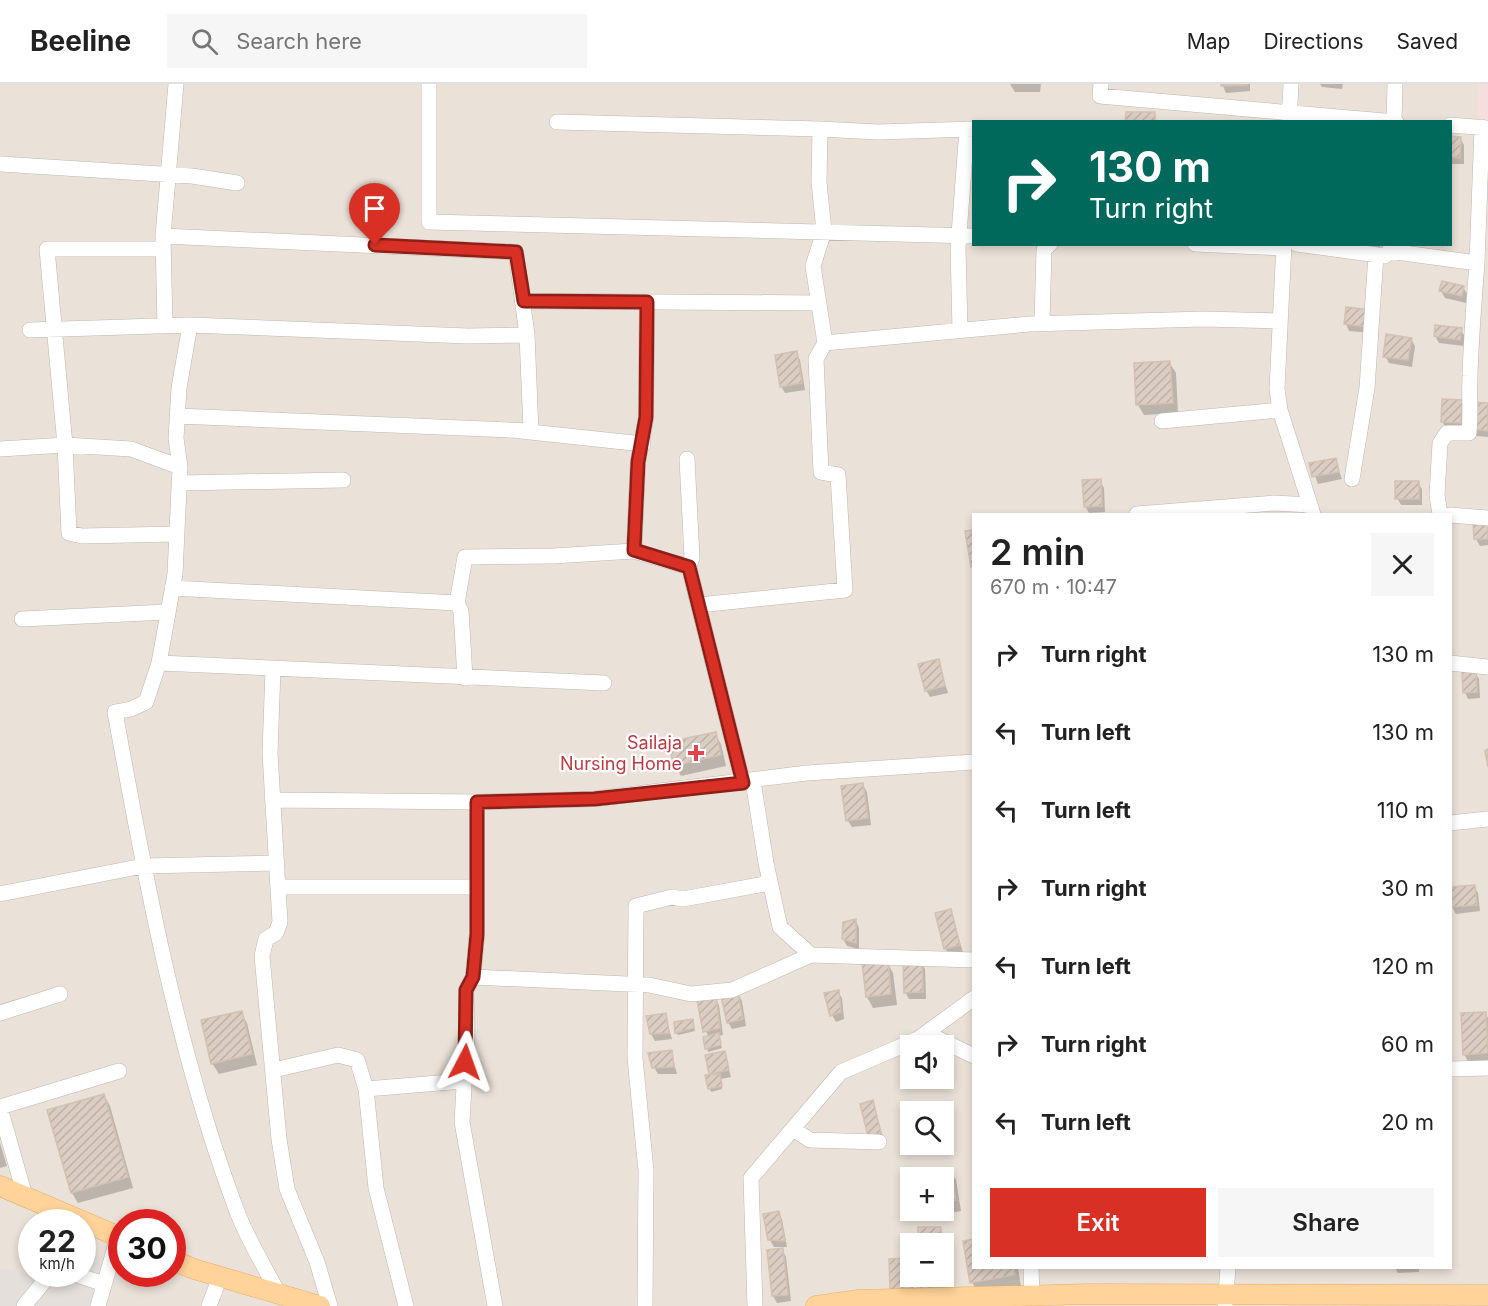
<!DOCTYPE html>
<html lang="en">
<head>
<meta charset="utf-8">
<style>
	body { margin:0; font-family:Inter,sans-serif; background:#f6f6f6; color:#222; height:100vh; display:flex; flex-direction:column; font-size:22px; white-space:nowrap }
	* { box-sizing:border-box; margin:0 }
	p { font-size:20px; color:#767676 }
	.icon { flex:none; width:33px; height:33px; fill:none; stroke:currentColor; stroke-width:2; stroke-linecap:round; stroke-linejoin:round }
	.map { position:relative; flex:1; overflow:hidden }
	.details { position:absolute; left:972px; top:429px; width:480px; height:756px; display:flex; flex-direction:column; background:#fff; border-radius:0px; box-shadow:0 3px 9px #0003 }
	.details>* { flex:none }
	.banner { position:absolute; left:972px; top:36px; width:480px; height:126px; border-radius:0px; box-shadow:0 3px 9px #0003; background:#00695c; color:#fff; overflow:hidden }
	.controls { position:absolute; left:900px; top:951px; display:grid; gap:12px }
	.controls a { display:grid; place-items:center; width:54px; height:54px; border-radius:0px; background:#fff; box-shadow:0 3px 9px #0003; font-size:30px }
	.speed { position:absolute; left:18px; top:1125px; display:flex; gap:12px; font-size:30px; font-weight:700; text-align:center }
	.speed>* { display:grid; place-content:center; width:78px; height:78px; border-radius:50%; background:#fff; box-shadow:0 3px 9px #0003; line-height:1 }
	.speed small { font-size:15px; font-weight:400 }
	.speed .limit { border:9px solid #d22; background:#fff; color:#111 }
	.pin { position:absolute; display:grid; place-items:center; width:51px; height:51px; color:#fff; margin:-62px -26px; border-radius:50% 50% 50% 0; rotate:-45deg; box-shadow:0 0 6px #0007 }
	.pin .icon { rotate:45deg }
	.me { position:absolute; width:66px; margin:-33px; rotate:4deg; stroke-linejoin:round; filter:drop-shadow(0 0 4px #0008) }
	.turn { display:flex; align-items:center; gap:21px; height:126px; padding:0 18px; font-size:27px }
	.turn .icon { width:78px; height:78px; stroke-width:2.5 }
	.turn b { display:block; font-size:42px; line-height:51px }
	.round { display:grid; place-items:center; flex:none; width:63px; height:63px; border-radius:0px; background:#f6f6f6 }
	.summary { display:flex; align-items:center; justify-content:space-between; height:102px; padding:0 18px }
	h1 { font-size:36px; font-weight:600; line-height:45px }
	.button { display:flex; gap:12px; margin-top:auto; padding:12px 18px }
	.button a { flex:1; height:69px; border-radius:0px; background:#d93025; color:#fff; font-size:24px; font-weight:600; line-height:69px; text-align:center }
	.button a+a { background:#f6f6f6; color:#222 }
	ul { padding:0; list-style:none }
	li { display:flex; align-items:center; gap:18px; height:78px; padding:0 18px }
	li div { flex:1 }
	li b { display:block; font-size:22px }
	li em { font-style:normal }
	header { display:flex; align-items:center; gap:36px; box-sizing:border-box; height:84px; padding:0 30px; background:#fff; border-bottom:2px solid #e0e0e0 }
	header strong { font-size:28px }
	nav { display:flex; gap:33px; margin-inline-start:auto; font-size:21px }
	.search { width:420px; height:54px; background:#f6f6f6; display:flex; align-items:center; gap:15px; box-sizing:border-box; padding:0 21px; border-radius:0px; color:#767676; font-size:22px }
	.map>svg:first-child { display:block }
	.residential { fill:#eae1d8; fill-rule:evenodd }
	.industrial { fill:#e5dfdb }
	.medical { fill:#f6ddde }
	.shadow { fill:#0003 }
	.building { fill:url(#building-hatch); stroke:#d3c1b2; stroke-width:1.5 }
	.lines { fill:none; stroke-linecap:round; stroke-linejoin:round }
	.minor-casing { stroke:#c2b6ac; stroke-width:16 }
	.major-casing { stroke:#e9ad65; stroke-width:21 }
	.minor { stroke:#fff; stroke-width:15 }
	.major { stroke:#ffd399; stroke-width:20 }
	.route-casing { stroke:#8d1f18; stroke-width:15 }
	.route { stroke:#d93025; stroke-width:10 }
	.health-dot { fill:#e0444e; stroke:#fff; stroke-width:2 }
	.labels { text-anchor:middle; stroke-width:4.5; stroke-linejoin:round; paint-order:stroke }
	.health-label { font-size:18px; fill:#be3a42; stroke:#fff; text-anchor:end }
</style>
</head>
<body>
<header>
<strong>Beeline</strong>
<div class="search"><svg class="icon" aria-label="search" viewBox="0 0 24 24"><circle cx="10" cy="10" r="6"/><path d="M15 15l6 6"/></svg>Search here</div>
<nav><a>Map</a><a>Directions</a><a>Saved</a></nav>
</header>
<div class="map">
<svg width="1488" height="1222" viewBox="0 0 1488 1222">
	<defs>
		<pattern id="building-hatch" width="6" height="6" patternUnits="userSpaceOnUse" patternTransform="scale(1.5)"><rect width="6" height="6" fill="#dbcdc2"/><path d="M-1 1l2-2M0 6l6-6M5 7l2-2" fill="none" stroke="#bdb1a7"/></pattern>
	</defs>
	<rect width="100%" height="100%" fill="#f5f0ea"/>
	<!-- residential -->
	<path class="residential" d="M0,0H1488V1222H0ZM974,38H1450V160H974ZM974,430H1450V1184H974ZM910,962H944V994H910ZM910,1028H944V1060H910ZM910,1094H944V1126H910ZM32,1138H82V1190H32ZM122,1138H172V1190H122ZM910,1160H944V1192H910Z"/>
	<!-- industrial -->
	<path class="industrial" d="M83,1166L104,1176L92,1222H0V1184L32,1190H82Z"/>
	<!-- medical -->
	<path class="medical" d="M1478,0H1488V36H1477Z"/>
	<!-- shadow -->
	<path class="shadow" d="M1010,0H1041L1040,8H1015Z
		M1222,0H1250V7L1226,9Z
		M1320,0H1343L1342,5L1322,3Z
		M1450,54H1460L1464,61V80H1450Z
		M1357,160H1380V163Z
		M1463,203L1467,210L1466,219L1445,214L1441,207Z
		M1347,225L1371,249L1349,247L1346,240Z
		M1461,246L1465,253L1464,262L1439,259L1435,252Z
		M1411,255L1415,262L1412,283L1389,279L1385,272Z
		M796,269L800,276L805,306L785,309L781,302Z
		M1169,278L1176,289L1178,329L1144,331L1138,321Z
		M1462,318L1466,325L1464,345L1446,344L1442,337Z
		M1488,321V353L1477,352L1473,345Z
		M1335,376L1342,395L1318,400L1311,381Z
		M1100,397L1104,404L1105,428L1089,429L1085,422Z
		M1418,399L1422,405V421H1401L1397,414Z
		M1488,441V461L1480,462L1476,455Z
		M938,577L948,609L930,613L926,606Z
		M1475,588L1479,595L1480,614L1468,615L1465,608Z
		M715,650L721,660L726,682L681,692L675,681Z
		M863,701L867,708L871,741L852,743L848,737Z
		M1474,803L1478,809L1480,827L1456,830L1452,823Z
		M950,827L963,868L949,871L945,864Z
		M856,837L859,844V865L847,862L843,855Z
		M887,878L893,889L897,921L873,924L867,913L863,880Z
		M921,879L925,885L926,915H909L905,908Z
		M838,908L842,914L844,935L836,938L832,931Z
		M738,910L742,917L746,942L732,945L728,938Z
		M715,914L719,921L723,951L718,952L722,964L708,968L705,954L708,953L698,917Z
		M241,929L247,939L257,981L219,990L212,979Z
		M1485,929L1488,934V980L1470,981L1464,970Z
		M665,931L672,955L655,957L651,950Z
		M693,939L695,947L678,951L676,949Z
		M671,968L677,990H658L654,983Z
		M724,969L731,993L721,995L722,1005L711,1008L707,993L712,992L710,989Z
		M104,1011L110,1022L133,1104L78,1119L72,1109L49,1027Z
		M872,1018L884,1056L874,1058Z
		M0,1059L7,1082L0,1084Z
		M950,1086L956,1096L961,1127L932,1132L929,1126H944V1094Z
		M778,1128L782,1135L787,1163H774L770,1156Z
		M940,1145L944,1152V1173V1160H920Z
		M782,1166L786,1173L791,1217L777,1219L773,1212Z
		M910,1176L915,1212H895Z
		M974,1184H1018L1021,1202L978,1209L972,1198Z
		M1395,1184H1419V1188L1398,1189Z
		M944,1185H948L952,1192L953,1212L944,1192Z"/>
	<!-- building -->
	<path class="building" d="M1221,0H1247V1L1221,2Z
		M1126,28H1155V38H1125Z
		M1450,52L1461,53L1460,74L1450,73Z
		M1442,197L1464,202L1462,212L1439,207Z
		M1346,223L1370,226L1368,243L1344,240Z
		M1435,241L1462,244L1460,256L1434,252Z
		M1386,250L1412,254L1408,276L1383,273Z
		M797,267L802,299L780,303L775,271Z
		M1170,277L1173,319L1136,321L1134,279Z
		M1442,315L1463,316L1461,339L1441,338Z
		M1473,318L1488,319V347L1471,345Z
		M1336,374L1339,388L1312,393L1309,379Z
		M1101,395L1102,422L1084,423L1082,396Z
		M1395,397H1419V415H1395Z
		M1488,439V455H1474L1473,440Z
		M974,446V482L971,483L965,447Z
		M939,575L945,602L925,607L918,580Z
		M1476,586L1477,608L1463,609L1462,587Z
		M716,648L721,671L674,682L668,658Z
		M1488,665V683L1485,667Z
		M863,699L868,734L846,737L841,702Z
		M1475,801L1477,821L1451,823L1450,803Z
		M951,825L960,861L944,865L935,829Z
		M856,835V859L842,855L843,838Z
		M888,876L891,910L866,913L862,879Z
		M903,877H922L923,908L904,909Z
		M839,906L841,928L830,932L824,909Z
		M738,909L743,935L727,939L721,912Z
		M716,912L720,944L703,948L697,916Z
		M242,927L252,970L211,980L201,936Z
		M1486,928L1488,969L1463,971L1461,929Z
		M666,929L669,949L650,950L646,932Z
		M693,935L694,944L675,949L674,938Z
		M719,949L721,961L705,965L703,953Z
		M672,966L674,983L652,984L648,969Z
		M725,967L729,986L709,990L705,971Z
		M720,990L722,1002L708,1005L705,991Z
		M104,1010L128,1093L71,1109L47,1026Z
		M873,1016L881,1049L868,1052L860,1020Z
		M951,1084L956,1116L944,1118V1094H920L919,1089Z
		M779,1127L785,1157L768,1156L763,1130Z
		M918,1143H941V1160H918Z
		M974,1155V1184H1014L1015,1191L970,1199L963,1157Z
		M783,1164L788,1211L772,1212L767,1166Z
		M910,1174L912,1205L890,1206L889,1175Z
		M944,1184H948L950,1206L917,1208L916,1192H944Z"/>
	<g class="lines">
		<!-- minor casing -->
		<g class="minor-casing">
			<path id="minor" d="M429,0V138L974,152
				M1101,0L1100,12L1396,38
				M557,38L820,45
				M1289,38L1291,0
				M1394,38L1395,0
				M1450,41L1488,44
				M0,80L192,92L237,99
				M163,152L516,168L527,251L531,347L178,332
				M1195,160L1283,164
				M1284,160L1277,305L1280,326L1313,430
				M1297,160L1385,172
				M163,165H47L65,361L69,449L82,452L177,450
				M1389,167L1477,179L1482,43
				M524,217L819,219
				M1042,239L1044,166L1050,160
				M190,241L179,304L176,354L180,383L175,490L159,579L146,618L131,625L115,628C145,794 178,972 238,1130C249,1158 266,1185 279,1211
				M165,242L163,152L176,0
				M30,246L190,241L468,252L527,251
				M960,246L958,163L967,45
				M825,259L1030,240L1203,235L1280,237
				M1162,337L1280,326
				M521,347L643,360
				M0,365L65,361L131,365L180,383
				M687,375L692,474L689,483L743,699
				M1352,395L1367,304L1376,171
				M179,399L343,396
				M1137,430L1274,419L1310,421
				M1440,430L1437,411L1440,359L1447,349H1469C1471,329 1469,312 1470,292C1471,255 1474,217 1477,179
				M1450,431L1488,434
				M634,467L638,378L646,334L647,218
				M172,504L457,519
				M699,521L845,506L838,391L821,388L816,275L825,259L813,182L824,147L819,98L820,45L878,48L974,45
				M22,535L167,528
				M159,579L604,599
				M1450,579L1488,583
				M273,585L270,669L280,838L276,849L266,855L262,872L279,1055L287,1105L317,1178L330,1222
				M465,594L461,527L457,519L465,473L553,472L634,467L689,483
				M753,697L766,779L780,843L811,871
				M274,716L477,718L594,715L807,689L974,678
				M477,718V850L473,893L466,906L467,950L462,1038L495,1222
				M1450,739L1488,735
				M278,803H476
				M0,810L143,782L277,779
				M473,893L649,901L691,910L732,906L811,871L974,876
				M0,929L60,910
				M926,949L974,972
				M1450,985L1488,984
				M274,986L338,971L357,976L366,1005L376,1104L406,1222
				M366,1005L463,997
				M0,1023L119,987
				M0,1024L25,1112
				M793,1045L810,1056L879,1058
				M1031,1184L1032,1211
				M74,1190L104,1200
				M24,1222L50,1190
				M98,1222L118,1153
				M209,1222L220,1193
				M645,1222L646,1087L635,974L636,822L672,813L683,815L770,799
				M755,1222L751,1094L841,988L918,955L974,914
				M1225,1222L1228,1184"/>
		</g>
		<!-- major casing -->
		<g class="major-casing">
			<path id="major" d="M0,1102L122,1154
				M172,1176L194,1185L320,1222
				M816,1222L858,1216L1089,1210L1488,1211"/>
		</g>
		<!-- minor -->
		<use href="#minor" class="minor"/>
		<!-- major -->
		<use href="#major" class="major"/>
	</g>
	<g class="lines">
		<!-- route casing -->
		<g class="route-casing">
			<path id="route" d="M375,161L516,168L524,217L647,218L646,333L638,378L634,466L689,483L743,699L594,715L477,718V850L473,893L466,906L465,978"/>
		</g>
		<!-- route -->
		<use href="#route" class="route"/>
	</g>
	<!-- markers -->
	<path class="health-dot" d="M693 660h6v6h6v6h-6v6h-6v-6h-6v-6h6z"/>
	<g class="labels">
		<!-- health labels -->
		<g class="health-label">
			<text x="682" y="665">Sailaja<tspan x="682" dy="21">Nursing Home</tspan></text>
		</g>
	</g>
</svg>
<div class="controls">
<a><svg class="icon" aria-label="sound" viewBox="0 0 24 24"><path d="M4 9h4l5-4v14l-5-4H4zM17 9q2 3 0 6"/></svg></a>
<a><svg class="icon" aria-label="search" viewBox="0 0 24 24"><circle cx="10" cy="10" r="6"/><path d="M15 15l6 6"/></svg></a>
<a>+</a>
<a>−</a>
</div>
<div class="speed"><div>22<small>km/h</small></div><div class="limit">30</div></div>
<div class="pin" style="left:375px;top:161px;background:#d93025"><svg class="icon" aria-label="arrive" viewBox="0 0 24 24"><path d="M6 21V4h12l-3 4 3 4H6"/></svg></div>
<svg class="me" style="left:465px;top:978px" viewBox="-20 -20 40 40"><path d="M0-17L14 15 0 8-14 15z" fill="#d93025" stroke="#fff" stroke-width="4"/></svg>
<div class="banner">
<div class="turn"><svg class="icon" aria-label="right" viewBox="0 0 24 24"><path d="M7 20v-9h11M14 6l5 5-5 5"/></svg><div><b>130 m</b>Turn right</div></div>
</div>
<section class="details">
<div class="summary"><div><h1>2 min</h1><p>670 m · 10:47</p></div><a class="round"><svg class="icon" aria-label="close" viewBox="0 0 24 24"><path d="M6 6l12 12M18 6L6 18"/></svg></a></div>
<ul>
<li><svg class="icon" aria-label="right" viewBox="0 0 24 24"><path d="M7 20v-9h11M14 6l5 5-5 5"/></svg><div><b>Turn right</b></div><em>130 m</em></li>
<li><svg class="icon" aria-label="left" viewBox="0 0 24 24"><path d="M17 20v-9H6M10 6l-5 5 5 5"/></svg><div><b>Turn left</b></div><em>130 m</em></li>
<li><svg class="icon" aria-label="left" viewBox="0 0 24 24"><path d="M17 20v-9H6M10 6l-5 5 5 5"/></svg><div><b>Turn left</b></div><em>110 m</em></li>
<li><svg class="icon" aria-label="right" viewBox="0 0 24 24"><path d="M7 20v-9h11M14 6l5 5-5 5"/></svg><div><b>Turn right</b></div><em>30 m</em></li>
<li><svg class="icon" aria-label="left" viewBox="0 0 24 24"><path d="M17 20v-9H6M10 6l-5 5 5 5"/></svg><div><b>Turn left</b></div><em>120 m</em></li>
<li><svg class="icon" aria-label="right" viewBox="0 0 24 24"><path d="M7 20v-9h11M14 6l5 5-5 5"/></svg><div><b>Turn right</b></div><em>60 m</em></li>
<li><svg class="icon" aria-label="left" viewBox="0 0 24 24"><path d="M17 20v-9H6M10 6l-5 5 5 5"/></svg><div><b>Turn left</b></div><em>20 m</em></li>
</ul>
<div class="button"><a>Exit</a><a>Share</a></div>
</section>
</div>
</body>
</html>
